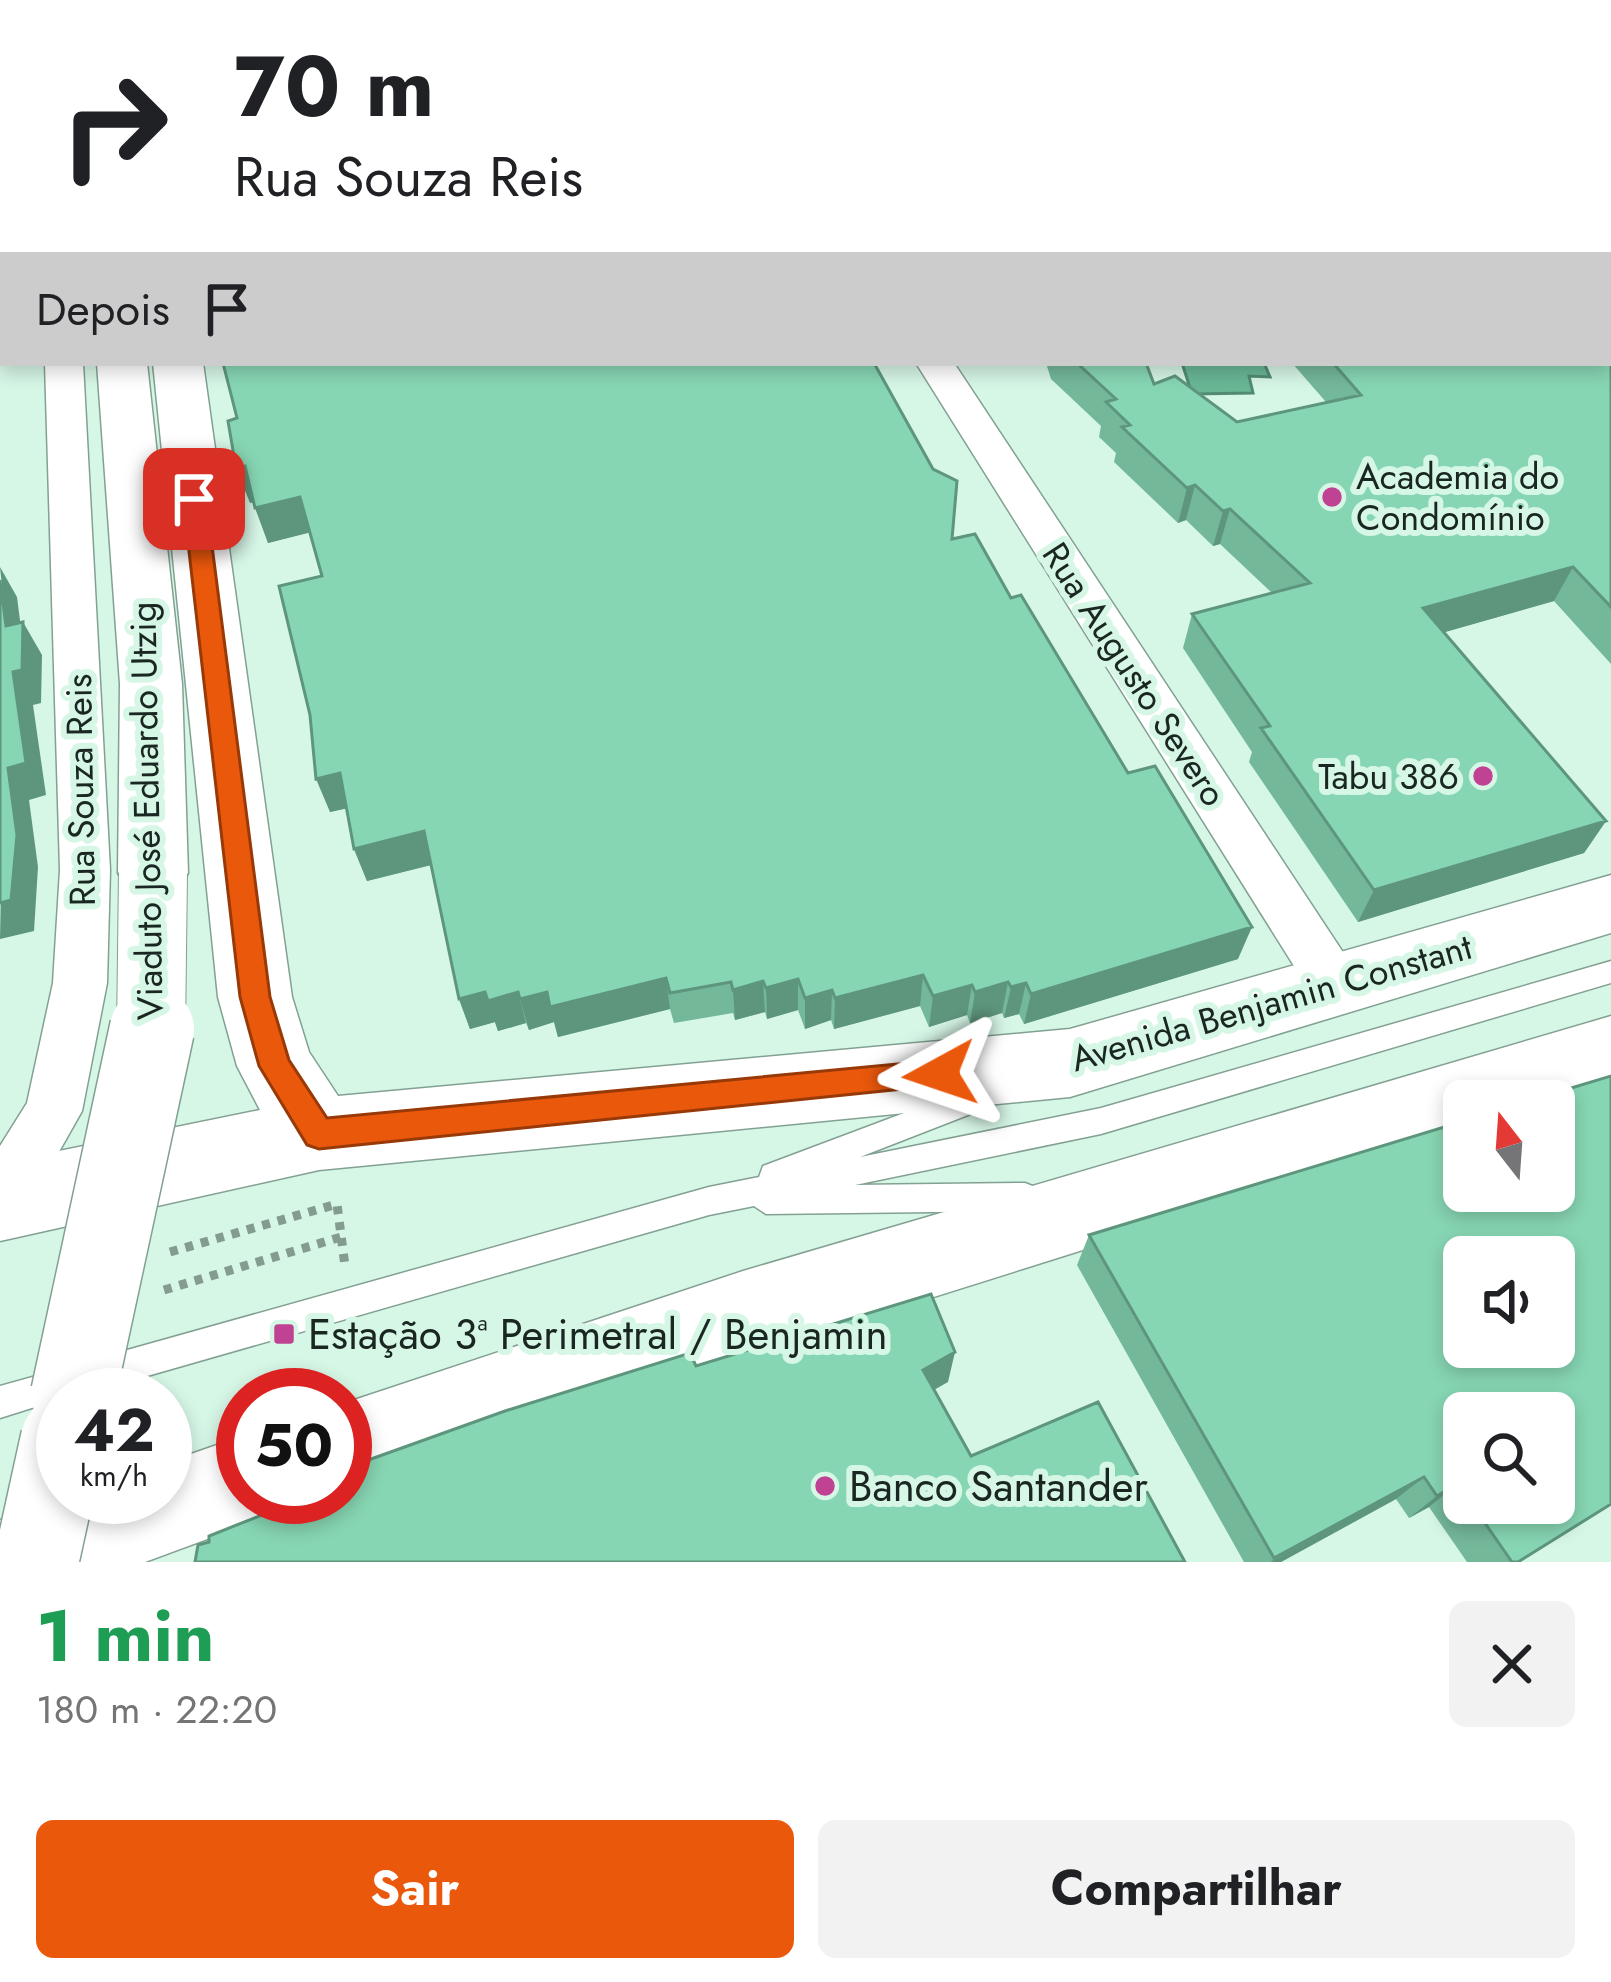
<!DOCTYPE html>
<html lang="pt">
<head>
<meta charset="utf-8">
<style>
	body { margin:0; font-family:Jost,sans-serif; background:#f2f2f2; color:#202124; height:100vh; display:flex; flex-direction:column; font-size:45px; white-space:nowrap }
	* { box-sizing:border-box; margin:0 }
	p { font-size:39px; color:#757577 }
	.icon { flex:none; width:66px; height:66px; fill:none; stroke:currentColor; stroke-width:2; stroke-linecap:round; stroke-linejoin:round }
	.map { position:relative; height:1562px; overflow:hidden }
	.panel { display:flex; flex-direction:column; background:#fff; flex:1 }
	.panel>* { flex:none }
	.guide { position:absolute; left:0px; top:0px; width:1611px; height:366px; box-shadow:0 6px 18px #0003; background:#fff; color:#202124; overflow:hidden }
	.needle { width:78px; rotate:343deg }
	.fabs { position:absolute; left:1443px; top:1080px; display:grid; gap:24px }
	.fabs a { display:grid; place-items:center; width:132px; height:132px; border-radius:18px; background:#fff; box-shadow:0 6px 18px #0003; font-size:60px }
	.speed { position:absolute; left:36px; top:1368px; display:flex; gap:24px; font-size:60px; font-weight:700; text-align:center }
	.speed>* { display:grid; place-content:center; width:156px; height:156px; border-radius:50%; background:#fff; box-shadow:0 6px 18px #0003; line-height:1 }
	.speed small { font-size:30px; font-weight:400 }
	.speed .limit { border:18px solid #d22; background:#fff; color:#111 }
	.pin { position:absolute; display:grid; place-items:center; width:102px; height:102px; color:#fff; margin:-51px; border-radius:24px; box-shadow:0 6px 18px #0006 }
	.me { position:absolute; width:132px; margin:-66px; rotate:265deg; stroke-linejoin:round; filter:drop-shadow(0 0 9px #0008) }
	.turn { display:flex; align-items:center; gap:42px; height:252px; padding:0 36px; font-size:54px }
	.turn .icon { width:156px; height:156px; stroke-width:2.5 }
	.turn b { display:block; font-size:84px; line-height:102px }
	.then { display:flex; align-items:center; height:114px; padding:0 36px; background:#0003; gap:24px; font-size:45px }
	.round { display:grid; place-items:center; flex:none; width:126px; height:126px; border-radius:18px; background:#f2f2f2 }
	.overview { display:flex; align-items:center; justify-content:space-between; height:204px; padding:0 36px }
	h1 { font-size:72px; font-weight:700; line-height:90px; color:#1e9e55 }
	.cta { display:flex; gap:24px; margin-top:auto; padding:24px 36px }
	.cta a { flex:1; height:138px; border-radius:18px; background:#ea580c; color:#fff; font-size:48px; font-weight:700; line-height:138px; text-align:center }
	.cta a+a { background:#f2f2f2; color:#202124 }
	.map>svg:first-child { display:block }
	.water { fill:#69b795; stroke:#518c72; stroke-width:3 }
	.lines { fill:none; stroke-linecap:round; stroke-linejoin:round }
	.service-casing { stroke:#83a193; stroke-width:3 }
	.minor-casing { stroke:#83a193; stroke-width:3 }
	.secondary-casing { stroke:#83a193; stroke-width:3 }
	.primary-casing { stroke:#83a193; stroke-width:3 }
	.path { stroke:#849c90; stroke-width:9; stroke-dasharray:8 8; stroke-linecap:butt }
	.service { fill:#fff; fill-rule:evenodd }
	.minor { fill:#fff; fill-rule:evenodd }
	.secondary { fill:#fff; fill-rule:evenodd }
	.primary { fill:#fff; fill-rule:evenodd }
	.primary-bridge-far1-casing { stroke:#83a193; stroke-width:70; stroke-linecap:butt }
	.primary-bridge-casing { stroke:#83a193; stroke-width:87; stroke-linecap:butt }
	.primary-bridge-far1 { stroke:#fff; stroke-width:68 }
	.primary-bridge { stroke:#fff; stroke-width:84 }
	.wall { fill:#74b89a; fill-rule:evenodd }
	.shaded-wall { fill:#5e967d }
	.building { fill:#87d6b3; stroke:#5e967d; stroke-width:3; fill-rule:evenodd }
	.route { fill:#ea580c; stroke:#983908; stroke-width:3 }
	.poi-dot { fill:#c04393; stroke:#d6f6e6; stroke-width:4.5 }
	.labels { text-anchor:middle; stroke-width:12; stroke-linejoin:round; paint-order:stroke }
	.poi-label { font-size:36px; fill:#1a2621; stroke:#d6f6e6; text-anchor:start }
	.street-label { font-size:36px; fill:#1a2621; stroke:#d6f6e6 }
	.near-poi-label { font-size:42px; fill:#1a2621; stroke:#d6f6e6; text-anchor:start }
</style>
</head>
<body>
<div class="map">
<svg width="1611" height="1562" viewBox="0 0 1611 1562">
	<rect width="100%" height="100%" fill="#d6f6e6"/>
	<!-- water -->
	<path class="water" d="M1182,363H1264L1270,377L1249,376L1253,393L1192,394Z"/>
	<g class="lines">
		<!-- service casing -->
		<g class="service-casing">
			<path id="service" d="M1611,961V983L1101,1134L855,1185L1025,1183L1035,1187L1040,1197L1035,1207L1025,1211L766,1214L754,1206L709,1215L95,1391L84,1386L79,1375L84,1364L95,1359L709,1187L759,1177L763,1166L976,1086L986,1090L990,1099L986,1108L860,1157L1101,1108Z
				M61,1369L72,1374L77,1385L73,1395L0,1418V1386Z"/>
		</g>
		<!-- minor casing -->
		<g class="minor-casing">
			<path id="minor" d="M689,0H717L719,3H691Z
				M0,199H3V219H0Z
				M1608,241L1611,242V263H1608Z
				M45,363H83L110,870L107,983L82,1111L21,1219L0,1227V1146L27,1103L53,983L60,870Z
				M916,363H954L1354,969L1362,985L1354,1001L1335,1008L1316,1001Z"/>
		</g>
		<!-- secondary casing -->
		<g class="secondary-casing">
			<path id="secondary" d="M153,363H203L292,997L309,1052L338,1096L1070,1029L1611,875V933L1070,1097L319,1170L0,1241V1163L260,1110L237,1066L218,997Z
				M1611,1016V1084L1554,1102L1464,1101V1130L743,1357L345,1493V1403L743,1271Z
				M243,1436V1497H282L275,1514L145,1562H0V1520L64,1497H165V1463Z"/>
		</g>
		<!-- primary casing -->
		<g class="primary-casing">
			<path id="primary" d="M61,0H99L100,3H62Z
				M97,363H147L182,684L188,873L178,893L153,901L128,893L118,873L120,684Z"/>
		</g>
		<!-- path -->
		<path class="path" d="M170,1252L337,1204L345,1266
			M164,1290L341,1237"/>
		<!-- service -->
		<use href="#service" class="service"/>
		<!-- minor -->
		<use href="#minor" class="minor"/>
		<!-- secondary -->
		<use href="#secondary" class="secondary"/>
		<!-- primary -->
		<use href="#primary" class="primary"/>
		<!-- primary-bridge-far1 casing -->
		<g class="primary-bridge-far1-casing">
			<path id="primary-bridge-far1" d="M151,1032L153,873"/>
		</g>
		<!-- primary-bridge casing -->
		<g class="primary-bridge-casing">
			<path id="primary-bridge" d="M73,1395L152,1029
				M36,1562L63,1439"/>
		</g>
		<!-- primary-bridge-far1 -->
		<use href="#primary-bridge-far1" class="primary-bridge-far1"/>
		<!-- primary-bridge -->
		<use href="#primary-bridge" class="primary-bridge"/>
	</g>
	<!-- wall -->
	<path class="wall" d="M1611,0V217L1608,214V3Z
		M1611,273V664L1554,601L1444,632L1606,821L1584,853L1358,922L1249,762L1252,752L1183,648L1192,614L1272,593L1220,544L1213,546L1186,520L1178,523L1114,462L1116,453L1099,437L1101,426L1051,379L1046,363H1146L1154,384L1237,422L1326,402L1292,363H1608Z
		M237,418L952,539L1011,598L1238,959L1024,1024L1019,1014L1004,1018L1002,1013L970,1023L967,1015L929,1027L920,1006L834,1029L831,1020L805,1029L798,1010L767,1019L765,1012L735,1020L733,1013L674,1023L670,1009L558,1037L554,1022L529,1030L526,1023L498,1031L495,1022L470,1029L459,999L431,865L367,881L354,849L347,808L330,812L322,576L310,532L268,543L254,502L250,503Z
		M1611,1076V1504L1518,1562H1467L1429,1507L1409,1518L1396,1499L1281,1562H1244L1077,1265L1089,1235L1464,1121V1191H1554V1101H1528ZM1464,1257H1554V1347H1464ZM1464,1413H1554V1503H1464Z"/>
	<!-- shaded-wall -->
	<path class="shaded-wall" d="M2,0H15V3H3V83L0,40Z
		M0,147H3V179H0Z
		M245,466L258,501L250,503L236,468Z
		M1195,485L1186,520L1178,523L1187,488Z
		M300,497L312,532L268,543L255,508Z
		M1230,509L1220,544L1213,546L1223,511Z
		M0,567L17,597L22,636L23,622L42,655L41,703L33,705L46,795L29,800L38,867L34,931L0,939L6,626Z
		M1573,567L1554,601L1407,643L1423,608Z
		M340,773L353,807L330,812L316,779Z
		M1606,821L1584,853L1358,922L1374,890Z
		M424,831L435,864L367,881L354,849Z
		M1252,927L1238,959L1024,1024L1031,994Z
		M923,975L920,1006L834,1029L835,998Z
		M666,978L670,1009L558,1037L554,1022L529,1030L520,999L547,992Z
		M798,979V1010L767,1019L766,988Z
		M763,981L765,1012L735,1020L733,990Z
		M1008,982L1002,1013L970,1023L975,992Z
		M1026,983L1019,1014L1004,1018L1011,987Z
		M972,985L967,1015L929,1027L933,996Z
		M832,990L831,1020L805,1029V998Z
		M485,992H518L526,1023L498,1031L495,1022L470,1029L459,999Z
		M955,1352L948,1382L918,1399L923,1370Z
		M1424,1477L1396,1499L1281,1562H1270Z
		M1457,1484L1429,1507L1409,1518L1437,1496Z"/>
	<!-- building -->
	<path class="building" d="M0,0H2L0,40L3,83V147H0Z
		M125,0H665L667,3H125Z
		M753,0H1611V171L1608,169V3H733Z
		M1608,270L1611,273V607L1573,567L1423,608L1606,821L1374,890L1261,728L1270,726L1192,614L1310,583L1230,509L1223,511L1195,485L1187,488L1122,427L1130,425L1106,402L1116,399L1077,363H1146L1154,384L1175,376L1237,422L1361,395L1333,363H1608Z
		M223,363H874L933,469L957,481L952,539L975,534L1011,598L1021,595L1128,773L1155,766L1252,927L1031,994L1026,983L1011,987L1008,982L975,992L972,985L933,996L923,975L835,998L832,990L805,998L798,979L766,988L763,981L733,990L731,982L670,993L666,978L550,1007L547,992L520,999L518,992L488,1001L485,992L459,999L424,831L354,849L340,773L316,779L310,715L279,586L322,576L300,497L255,508L245,466L236,468L228,421L237,418Z
		M0,580L6,626L23,622L22,670L13,672L26,763L8,768L17,835L11,900L0,903Z
		M1611,1076V1504L1518,1562H1512L1471,1503H1554V1413H1464V1494L1457,1484L1437,1496L1424,1477L1274,1558L1089,1235L1464,1121V1191H1554V1101H1528ZM1464,1257H1554V1347H1464Z
		M931,1294L955,1352L923,1370L971,1456L1098,1402L1185,1562H195L198,1545L209,1542V1536L307,1497H345V1482L350,1480L346,1468L505,1411L690,1353L696,1366Z"/>
	<!-- route -->
	<path class="route" d="M194,491L206,499L270,997L289,1060L327,1118L940,1060L951,1064L955,1074L951,1084L319,1149L307,1145L259,1066L240,997L183,499Z"/>
	<!-- markers -->
	<g class="poi-dot">
		<circle cx="1332" cy="497" r="12"/>
		<circle cx="1483" cy="776" r="12"/>
		<rect x="272" y="1322" width="24" height="24" rx="6"/>
		<circle cx="825" cy="1486" r="12"/>
	</g>
	<g class="labels">
		<!-- poi labels -->
		<g class="poi-label">
			<text x="1356" y="489">Academia do<tspan x="1356" dy="41">Condomínio</tspan></text>
			<text x="1459" y="789" text-anchor="end">Tabu 386</text>
		</g>
		<!-- street labels -->
		<g class="street-label">
			<text transform="translate(1135 674) rotate(57)" y="13">Rua Augusto Severo</text>
			<text transform="translate(80 790) rotate(-91)" y="13">Rua Souza Reis</text>
			<text transform="translate(146 811) rotate(-91)" y="13">Viaduto José Eduardo Utzig</text>
			<text transform="translate(1271 1002) rotate(-16)" y="13">Avenida Benjamin Constant</text>
		</g>
		<!-- near-poi labels -->
		<g class="near-poi-label">
			<text x="308" y="1349">Estação 3ª Perimetral / Benjamin</text>
			<text x="849" y="1501">Banco Santander</text>
		</g>
	</g>
</svg>
<div class="fabs">
<a><svg class="needle" viewBox="-14 -14 28 28"><path d="M0-13l5 13h-10z" fill="#e53935"/><path d="M0 13l5-13h-10z" fill="#757577"/></svg></a>
<a><svg class="icon" aria-label="sound" viewBox="0 0 24 24"><path d="M4 9h4l5-4v14l-5-4H4zM17 9q2 3 0 6"/></svg></a>
<a><svg class="icon" aria-label="search" viewBox="0 0 24 24"><circle cx="10" cy="10" r="6"/><path d="M15 15l6 6"/></svg></a>
</div>
<div class="speed"><div>42<small>km/h</small></div><div class="limit">50</div></div>
<div class="pin" style="left:194px;top:499px;background:#d93025"><svg class="icon" aria-label="arrive" viewBox="0 0 24 24"><path d="M6 21V4h12l-3 4 3 4H6"/></svg></div>
<svg class="me" style="left:940px;top:1074px" viewBox="-20 -20 40 40"><path d="M0-17L14 15 0 8-14 15z" fill="#ea580c" stroke="#fff" stroke-width="4"/></svg>
<div class="guide">
<div class="turn"><svg class="icon" aria-label="right" viewBox="0 0 24 24"><path d="M7 20v-9h11M14 6l5 5-5 5"/></svg><div><b>70 m</b>Rua Souza Reis</div></div>
<div class="then">Depois<svg class="icon" aria-label="arrive" viewBox="0 0 24 24"><path d="M6 21V4h12l-3 4 3 4H6"/></svg></div>
</div>
</div>
<section class="panel">
<div class="overview"><div><h1>1 min</h1><p>180 m · 22:20</p></div><a class="round"><svg class="icon" aria-label="close" viewBox="0 0 24 24"><path d="M6 6l12 12M18 6L6 18"/></svg></a></div>
<div class="cta"><a>Sair</a><a>Compartilhar</a></div>
</section>
</body>
</html>
